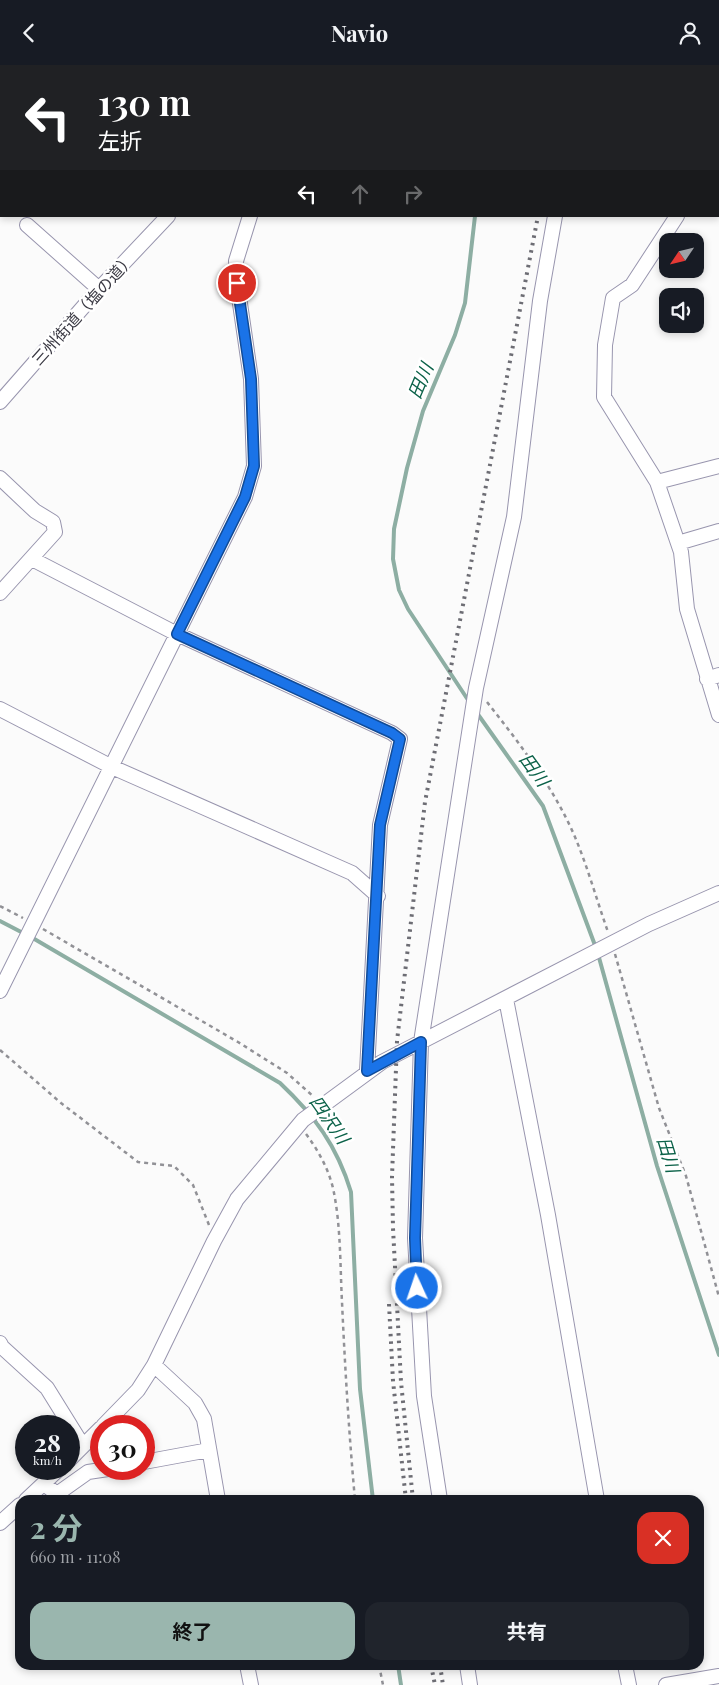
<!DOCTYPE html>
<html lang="ja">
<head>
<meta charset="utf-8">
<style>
	body { margin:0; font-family:"Playfair Display","Noto Sans JP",serif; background:#20242c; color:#f1f3f6; height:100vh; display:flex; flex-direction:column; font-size:19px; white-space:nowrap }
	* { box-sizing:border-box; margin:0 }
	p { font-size:16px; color:#9ea1a6 }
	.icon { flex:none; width:28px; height:28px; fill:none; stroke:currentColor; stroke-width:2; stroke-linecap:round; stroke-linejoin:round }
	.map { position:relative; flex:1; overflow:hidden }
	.details { position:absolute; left:15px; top:1430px; width:689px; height:175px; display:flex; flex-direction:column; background:#171b24; border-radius:15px; box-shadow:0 2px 8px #0003 }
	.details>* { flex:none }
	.hud { position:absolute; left:0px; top:0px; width:720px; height:152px; box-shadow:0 2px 8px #0003; background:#202124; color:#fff; overflow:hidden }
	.needle { width:32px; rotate:235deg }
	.fabs { position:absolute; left:659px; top:168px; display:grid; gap:10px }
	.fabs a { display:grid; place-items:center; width:45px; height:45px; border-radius:10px; background:#171b24; box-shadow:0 2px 8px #0003; font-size:25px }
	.speed { position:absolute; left:15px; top:1350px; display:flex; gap:10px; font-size:25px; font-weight:700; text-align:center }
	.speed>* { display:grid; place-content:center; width:65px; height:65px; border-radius:50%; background:#171b24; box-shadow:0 2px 8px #0003; line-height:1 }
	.speed small { font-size:12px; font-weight:400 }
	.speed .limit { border:8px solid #d22; background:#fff; color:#111 }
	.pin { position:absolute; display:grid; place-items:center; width:42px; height:42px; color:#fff; margin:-21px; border:2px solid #fff; border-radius:50%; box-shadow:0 1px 5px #0007 }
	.me { position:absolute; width:55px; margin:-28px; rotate:357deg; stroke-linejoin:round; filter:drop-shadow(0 0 4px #0008) }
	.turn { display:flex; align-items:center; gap:18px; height:105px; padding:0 15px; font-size:22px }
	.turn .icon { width:65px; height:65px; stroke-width:2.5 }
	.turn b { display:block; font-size:35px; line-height:42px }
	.lanes { display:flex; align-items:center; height:48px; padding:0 15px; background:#0003; justify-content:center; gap:25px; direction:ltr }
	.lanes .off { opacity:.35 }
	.round { display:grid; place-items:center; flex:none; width:52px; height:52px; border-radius:15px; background:#20242c }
	.headline { display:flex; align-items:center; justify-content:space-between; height:85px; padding:0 15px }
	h1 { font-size:30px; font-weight:700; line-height:38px; color:#9ab6ae }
	.action { display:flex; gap:10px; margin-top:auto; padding:10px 15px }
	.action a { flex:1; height:58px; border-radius:15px; background:#9ab6ae; color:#111; font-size:20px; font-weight:700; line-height:58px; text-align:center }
	.action a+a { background:#20242c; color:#f1f3f6 }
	header { display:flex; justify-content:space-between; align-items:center; height:65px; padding:0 15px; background:#171b24; font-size:22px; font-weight:700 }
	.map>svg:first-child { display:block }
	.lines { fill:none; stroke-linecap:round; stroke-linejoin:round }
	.stream { stroke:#8daea3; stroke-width:4 }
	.minor-casing { stroke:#9895ae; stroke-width:16 }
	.path { stroke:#919196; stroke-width:2.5; stroke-dasharray:4 4; stroke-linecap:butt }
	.minor { stroke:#fff; stroke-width:14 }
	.rail { stroke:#6d6d74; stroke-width:4; stroke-dasharray:2.5 5; stroke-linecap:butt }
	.route-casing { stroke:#114b97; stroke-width:12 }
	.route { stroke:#1a73e8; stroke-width:9 }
	.labels { text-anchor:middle; stroke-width:5; stroke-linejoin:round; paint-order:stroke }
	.street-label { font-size:16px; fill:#3a3943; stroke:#fff }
	.water-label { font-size:18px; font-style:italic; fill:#0c6249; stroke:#fff }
</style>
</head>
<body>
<header><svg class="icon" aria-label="back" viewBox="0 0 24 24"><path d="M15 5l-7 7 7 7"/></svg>Navio<svg class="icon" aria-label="person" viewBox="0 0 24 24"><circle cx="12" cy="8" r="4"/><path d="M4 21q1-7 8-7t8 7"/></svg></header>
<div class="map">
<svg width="719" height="1620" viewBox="0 0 719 1620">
	<rect width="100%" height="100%" fill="#fbfbfb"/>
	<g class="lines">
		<!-- stream -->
		<path class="stream" d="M441,0L442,1
			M470,638L408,544L399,525L393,494L394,464L407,403L423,346L455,270L465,238L475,151
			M477,648L543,741L596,883
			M0,856L25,869
			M31,872L280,1018C315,1051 337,1081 351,1127L360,1324L373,1435
			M598,889L657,1101L719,1290
			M398,1600L401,1620"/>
		<!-- minor casing -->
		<g class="minor-casing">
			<path id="minor" d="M169,0L171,1
				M271,1L272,0
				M595,1V0
				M671,1V0
				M677,151L632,220L613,233L605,280L604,332L657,417L681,487L687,544L719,650
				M27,160L99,224
				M0,337L99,224L168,151
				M0,413L35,446L53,457L55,467L0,528
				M657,417L719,401
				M678,478L719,466
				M32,494L177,569L392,668L400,674L380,760L367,1006
				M707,614L719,610
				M0,644L112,702L352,808L378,831
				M0,926L245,432L254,401L251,314L237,218L236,196L250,151
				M506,934L548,1150L597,1435
				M0,1278L2,1282L47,1323L83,1381
				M154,1300L195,1338L204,1354L218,1435
				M103,1361L138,1325L154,1300L214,1176L237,1134L303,1055L382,997L649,859L719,828
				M69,1395L101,1363
				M144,1397L209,1385
				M44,1419L57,1429L88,1407L108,1404
				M26,1435L59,1404
				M440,1435L424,1331L415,1173L421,977L476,623L514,452L540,236L555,151
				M0,1458L20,1440
				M247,1600L251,1620
				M467,1600L470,1620
				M625,1600L629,1620
				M666,1620L719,1611"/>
		</g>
		<!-- path -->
		<path class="path" d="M487,637C520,679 554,723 575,772C588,803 597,836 608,867
			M0,841L23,853
			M43,864L238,977L287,1008L314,1032
			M615,889L659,1043L686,1111L719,1232
			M0,985L61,1038L138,1097L174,1101L193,1120L209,1160
			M306,1069C318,1085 328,1103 333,1123C341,1160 340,1200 342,1237C345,1303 349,1369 355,1435
			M379,1600L383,1620"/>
		<!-- minor -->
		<use href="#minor" class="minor"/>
		<!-- rail -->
		<path class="rail" d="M567,1V0
			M389,1239L393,1316L406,1435
			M413,1435L401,1317L393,1163L392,1112L397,976L425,737L538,151
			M431,1600L435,1620
			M440,1600L443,1620"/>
	</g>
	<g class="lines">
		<!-- route casing -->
		<g class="route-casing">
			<path id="route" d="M237,218L251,314L254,401L245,432L177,569L392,668L400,674L380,760L367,1006L421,977L415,1173L417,1223"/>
		</g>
		<!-- route -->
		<use href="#route" class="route"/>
	</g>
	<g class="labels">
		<!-- street labels -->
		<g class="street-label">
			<text transform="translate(83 244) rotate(-48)" y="6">三州街道（塩の道）</text>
		</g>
		<!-- water labels -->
		<g class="water-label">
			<text transform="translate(421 316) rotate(-67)" y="6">田川</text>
			<text transform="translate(534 705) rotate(54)" y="6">田川</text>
			<text transform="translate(329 1055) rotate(55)" y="6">四沢川</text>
			<text transform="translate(668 1090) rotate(73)" y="6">田川</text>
		</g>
	</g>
</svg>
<div class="fabs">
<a><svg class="needle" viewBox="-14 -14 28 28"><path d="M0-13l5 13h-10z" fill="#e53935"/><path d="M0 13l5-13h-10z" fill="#9ea1a6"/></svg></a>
<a><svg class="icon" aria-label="sound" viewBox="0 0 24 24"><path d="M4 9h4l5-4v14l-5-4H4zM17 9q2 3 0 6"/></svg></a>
</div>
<div class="speed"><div>28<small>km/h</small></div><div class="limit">30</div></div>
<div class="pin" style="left:237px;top:218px;background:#d93025"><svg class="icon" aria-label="arrive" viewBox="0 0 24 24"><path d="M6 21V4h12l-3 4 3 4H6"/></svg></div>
<svg class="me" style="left:417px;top:1223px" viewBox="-20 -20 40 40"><circle r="17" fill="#1a73e8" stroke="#fff" stroke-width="3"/><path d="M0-11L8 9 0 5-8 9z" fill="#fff"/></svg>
<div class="hud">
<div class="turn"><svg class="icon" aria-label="left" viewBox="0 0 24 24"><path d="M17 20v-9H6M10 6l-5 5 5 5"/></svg><div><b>130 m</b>左折</div></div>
<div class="lanes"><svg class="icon" aria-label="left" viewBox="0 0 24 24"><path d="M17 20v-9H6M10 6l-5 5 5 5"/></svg><svg class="icon off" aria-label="ahead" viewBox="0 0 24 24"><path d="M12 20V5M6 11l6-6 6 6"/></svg><svg class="icon off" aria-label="right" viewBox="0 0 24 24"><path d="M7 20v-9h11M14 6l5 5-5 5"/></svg></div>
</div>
<section class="details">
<div class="headline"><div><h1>2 分</h1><p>660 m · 11:08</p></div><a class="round" style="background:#d93025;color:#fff"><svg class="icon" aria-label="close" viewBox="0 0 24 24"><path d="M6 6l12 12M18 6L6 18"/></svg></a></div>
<div class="action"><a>終了</a><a>共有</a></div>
</section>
</div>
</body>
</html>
